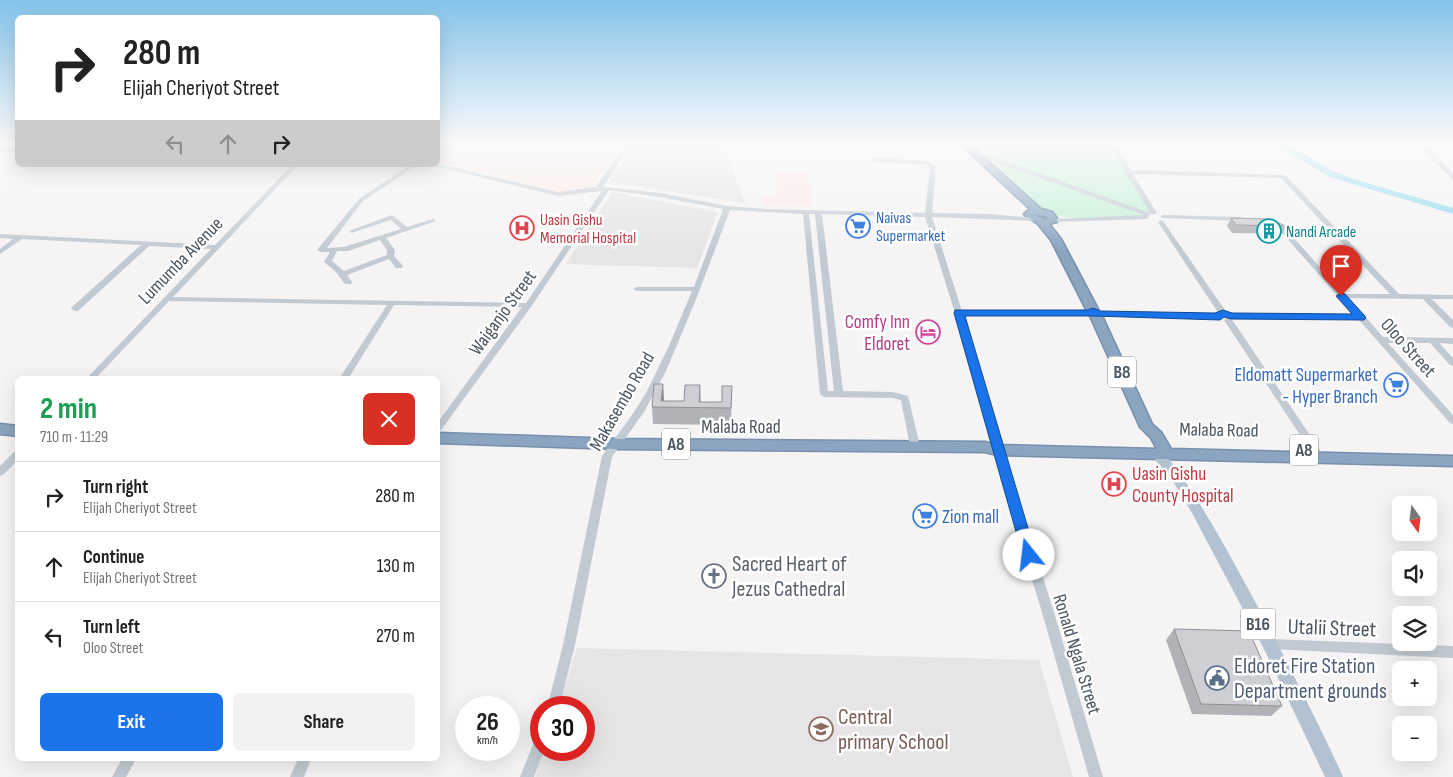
<!DOCTYPE html>
<html lang="en">
<head>
<meta charset="utf-8">
<style>
	body { margin:0; font-family:"Sofia Sans Condensed",sans-serif; background:#f2f2f2; color:#222; height:100vh; display:flex; flex-direction:column; font-size:19px; white-space:nowrap }
	* { box-sizing:border-box; margin:0 }
	p { font-size:16px; color:#767676 }
	.icon { flex:none; width:28px; height:28px; fill:none; stroke:currentColor; stroke-width:2; stroke-linecap:round; stroke-linejoin:round }
	.map { position:relative; flex:1; overflow:hidden }
	.side { position:absolute; left:15px; top:376px; width:425px; height:385px; display:flex; flex-direction:column; background:#fff; border-radius:8px; box-shadow:0 5px 20px #0002 }
	.side>* { flex:none }
	.guide { position:absolute; left:15px; top:15px; width:425px; height:152px; border-radius:8px; box-shadow:0 5px 20px #0002; background:#fff; color:#222; overflow:hidden }
	.needle { width:32px; rotate:166deg }
	.buttons { position:absolute; left:1392px; top:496px; display:grid; gap:10px }
	.buttons a { display:grid; place-items:center; width:45px; height:45px; border-radius:8px; background:#fff; box-shadow:0 5px 20px #0002; font-size:25px }
	.speed { position:absolute; left:455px; top:696px; display:flex; gap:10px; font-size:25px; font-weight:700; text-align:center }
	.speed>* { display:grid; place-content:center; width:65px; height:65px; border-radius:50%; background:#fff; box-shadow:0 5px 20px #0002; line-height:1 }
	.speed small { font-size:12px; font-weight:400 }
	.speed .limit { border:8px solid #d22; background:#fff; color:#111 }
	.pin { position:absolute; display:grid; place-items:center; width:42px; height:42px; color:#fff; margin:-51px -21px; border-radius:50% 50% 50% 0; rotate:-45deg; box-shadow:0 0 5px #0007 }
	.pin .icon { rotate:45deg }
	.me { position:absolute; width:55px; margin:-28px; rotate:344deg; stroke-linejoin:round; filter:drop-shadow(0 0 4px #0008) }
	.turn { display:flex; align-items:center; gap:18px; height:105px; padding:0 25px; font-size:22px }
	.turn .icon { width:65px; height:65px; stroke-width:2.5 }
	.turn b { display:block; font-size:35px; line-height:42px }
	.lanes { display:flex; align-items:center; height:48px; padding:0 25px; background:#0003; justify-content:center; gap:25px; direction:ltr }
	.lanes .off { opacity:.35 }
	.round { display:grid; place-items:center; flex:none; width:52px; height:52px; border-radius:8px; background:#f2f2f2 }
	.summary { display:flex; align-items:center; justify-content:space-between; height:85px; padding:0 25px }
	h1 { font-size:30px; font-weight:700; line-height:38px; color:#1e9e55 }
	.button { display:flex; gap:10px; margin-top:auto; padding:10px 25px }
	.button a { flex:1; height:58px; border-radius:8px; background:#1a73e8; color:#fff; font-size:20px; font-weight:700; line-height:58px; text-align:center }
	.button a+a { background:#f2f2f2; color:#222 }
	ul { padding:0; list-style:none }
	li { display:flex; align-items:center; gap:15px; height:70px; padding:0 25px; border-top:1px solid #e0e0e0 }
	li div { flex:1 }
	li b { display:block; font-size:19px }
	li em { font-style:normal }
	.map>svg:first-child { display:block }
	.education { fill:#e6e4e5 }
	.medical { fill:#fce8e6 }
	.green { fill:#c3f1d5 }
	.lines { fill:none; stroke-linecap:round; stroke-linejoin:round }
	.river { fill:#90daee; fill-rule:evenodd }
	.highway-casing { stroke:#7690ad; stroke-width:3 }
	.minor { fill:#c1cad2; fill-rule:evenodd }
	.major { fill:#b3c2d1; fill-rule:evenodd }
	.highway { fill:#8ba5c1; fill-rule:evenodd }
	.wall { fill:#b0b2b7 }
	.shaded-wall { fill:#909195 }
	.building { fill:#cdcfd5; stroke:#909195 }
	.route { fill:#1a73e8; stroke:#114b97 }
	.labels { text-anchor:middle; stroke-width:5; stroke-linejoin:round; paint-order:stroke }
	.far-shop-label { font-size:16px; fill:#366cbe; stroke:#fff; text-anchor:start }
	.far-health-label { font-size:16px; fill:#be3a42; stroke:#fff; text-anchor:start }
	.far-culture-label { font-size:16px; fill:#0d838f; stroke:#fff; text-anchor:start }
	.shield { fill:#fff; stroke:#808990; stroke-width:1 }
	.shield-label { font-size:18px; font-weight:bold; fill:#4a5661 }
	.street-label { font-size:19px; fill:#4a5661; stroke:#fff }
	.hotel-label { font-size:19px; fill:#b23c85; stroke:#fff; text-anchor:end }
	.shop-label { font-size:19px; fill:#366cbe; stroke:#fff; text-anchor:end }
	.health-label { font-size:19px; fill:#be3a42; stroke:#fff; text-anchor:start }
	.near-worship-label { font-size:22px; fill:#5b616d; stroke:#fff; text-anchor:start }
	.near-street-label { font-size:22px; fill:#4a5661; stroke:#fff }
	.near-service-label { font-size:22px; fill:#4e5e75; stroke:#fff; text-anchor:start }
	.near-education-label { font-size:22px; fill:#785e54; stroke:#fff; text-anchor:start }
</style>
</head>
<body>
<div class="map">
<svg width="1453" height="777" viewBox="0 0 1453 777">
	<rect width="100%" height="100%" fill="#f5f3f3"/>
	<!-- education -->
	<path class="education" d="M636,142L723,143L745,203L609,182Z
		M612,192L718,212L697,268L566,264Z
		M577,648L1039,660L1073,777H535L543,750H584V708L558,707Z"/>
	<!-- medical -->
	<path class="medical" d="M438,142H619L595,186L561,192L438,162Z
		M773,171L809,172L812,205H763V196L778,195Z"/>
	<!-- green -->
	<path class="green" d="M962,142H1109L1152,212H1149L1145,216C1113,217 1072,223 1042,211Z"/>
	<g class="lines">
		<!-- river -->
		<path class="river" d="M1269,142C1299,142 1313,164 1338,173C1375,187 1415,196 1453,208V214L1330,177Z"/>
		<!-- highway casing -->
		<g class="highway-casing">
			<path id="highway" d="M958,142H967L1041,209L1052,212L1057,218V222L1049,224L1061,239L1099,311L1097,313L1102,316L1152,424L1161,432L1171,449L1453,456V466L997,455L985,452L617,449L438,443V433L617,439L985,442L997,445L1157,449L1151,438L1140,427L1090,316L1092,314L1087,311L1051,240L1038,224L1026,216L1024,214L1030,209ZM1035,215L1046,216L1048,219L1041,218Z
				M0,424L18,426V436L0,434Z"/>
		</g>
		<!-- minor -->
		<path class="minor" d="M627,142H633L603,187L660,193L727,206L766,209L925,213L930,168L926,165L874,162L871,160L874,158L928,161L936,167L932,213L989,214L1037,218L1038,219L1035,221L932,217L962,311L1090,312L1094,314L1090,316L964,315L1002,450L1053,609L1103,777H1089L1041,609L992,450L955,313L925,217L822,214L843,391L893,392L908,396L920,446L918,448H912L910,446L901,400L893,398L824,397L820,394L803,214L730,210L695,302L666,371L644,412L612,457L575,645L559,708H547L563,645L602,456L632,415L646,393L668,348L692,291H637L633,289L637,287H694L723,209L660,197L609,190L531,307L441,430L438,431V422L522,307L394,305L348,379H339L387,305L169,301L95,379H86L211,249L149,246L78,311H75L71,309L72,307L141,245L22,239L0,254V249L13,239L0,238V234L215,245L292,165H298L173,297L526,303L602,191L558,196L430,165L438,164L558,192L596,187ZM809,214H815L834,391H828Z
			M1107,142H1113L1131,170L1285,175L1399,294L1453,295V299H1432L1453,320V328L1450,327L1423,299L1349,298L1383,337L1453,338V344L1439,343L1453,358V366L1450,365L1430,343H1388L1453,415V424L1450,423L1359,320L1231,318L1320,450L1318,453H1312L1224,320L1228,317V314H1231L1355,315L1274,224V222L1276,221L1283,226L1344,294H1390L1281,178L1133,174L1157,213L1156,214H1151L1149,216L1148,218L1146,219L1054,222L1052,221V219L1144,215L972,154L975,152L1008,162L1150,213Z
			M1415,142H1422L1453,173V179L1451,178Z
			M1426,142H1453V144H1429Z
			M0,148L18,149V153L0,152Z
			M410,165H417L363,201L327,248L344,247L401,229L391,220L354,232L352,233L349,231L392,215L407,227L433,219L436,221L386,238L395,250L394,256L403,266L402,268H396L389,259L347,275L352,282L351,284H345L335,271L324,262L330,252H321L317,250L359,199ZM380,240L387,250V255L344,271L332,261L337,251H348Z
			M1163,215L1241,217L1244,219L1241,221L1161,218V216Z
			M1161,220L1163,221L1227,313L1223,318L1099,316L1095,314L1099,312L1219,314L1158,222Z
			M15,451H18V460L3,475L0,476V466Z
			M1269,639L1453,646V658L1269,649L1265,648L1263,644L1265,640Z
			M541,736V750H544L534,777H520L536,737Z
			M122,759H136L126,777H112Z
			M298,759H311L304,777H290Z"/>
		<!-- major -->
		<path class="major" d="M1158,450C1187,459 1325,734 1343,777H1325L1264,649L1192,513L1171,478L1163,471L1152,455L1154,452Z"/>
		<!-- highway -->
		<use href="#highway" class="highway"/>
	</g>
	<!-- wall -->
	<path class="wall" d="M1231,218L1286,226L1282,234L1232,233L1227,226Z
		M663,384L664,401H684L700,385L701,402H722L732,386L731,425L653,424L652,407Z
		M1174,629L1282,706L1271,716L1192,714L1166,640Z"/>
	<!-- shaded-wall -->
	<path class="shaded-wall" d="M663,384L664,401H661Z"/>
	<!-- building -->
	<path class="building" d="M1231,218L1269,219L1286,226L1236,225Z
		M654,384H663L661,401H684L685,385H700L699,402H722V386H732L731,408L652,407Z
		M1174,629L1249,631L1282,706L1201,704Z"/>
	<!-- sky -->
	<linearGradient id="sky" x2="0" y2="1"><stop stop-color="#85c3ea"/><stop offset="0.57" stop-color="#fafafa"/><stop offset="1" stop-color="#fafafa" stop-opacity="0"/></linearGradient>
	<rect width="1453" height="251" fill="url(#sky)"/>
	<!-- route -->
	<path class="route" d="M1341,293L1345,294L1364,315L1366,318L1364,320L1231,319L1224,317L1220,320L1094,316H965L1036,555L1034,560L1029,561L1024,560L954,313L955,310H1088L1093,308L1100,311L1215,313L1223,310L1232,313L1352,314L1336,296Z"/>
	<!-- icons -->
	<defs>
		<g id="supermarket-ring" transform="scale(1.25)"><circle r="9.5" fill="#fff" stroke="#3f7fe0" stroke-width="1.5"/><path d="M-6-5.5h2.5l.6 2H6L4.5 2H-2.5L-4.4-4H-6ZM-1.5 3.2a1.3 1.3 0 1 0 .1 0ZM3 3.2a1.3 1.3 0 1 0 .1 0Z" fill="#3f7fe0"/></g>
		<g id="hospital-ring" transform="scale(1.25)"><circle r="9.5" fill="#fff" stroke="#e0444e" stroke-width="1.5"/><path d="M-5-5h3v3.5h4V-5h3V5h-3V1.5h-4V5h-3Z" fill="#e0444e"/></g>
		<g id="building-ring" transform="scale(1.25)"><circle r="9.5" fill="#fff" stroke="#0f9aa8" stroke-width="1.5"/><path d="M-4-6H4V6H1V3H-1V6H-4ZM-2.5-4.3h1.7v1.8h-1.7ZM.8-4.3h1.7v1.8H.8ZM-2.5-1h1.7V.8h-1.7ZM.8-1h1.7V.8H.8Z" fill="#0f9aa8"/></g>
		<g id="hotel-ring" transform="scale(1.25)"><circle r="9.5" fill="#fff" stroke="#d1479c" stroke-width="1.5"/><path d="M-6-4.5h1.5V1H6V5H4.5V3h-9V5H-6ZM-4 0a1.8 1.8 0 1 1 3.6 0ZM.5 0V-2.5h3Q6-2.5 6 0Z" fill="#d1479c"/></g>
		<g id="church-ring" transform="scale(1.25)"><circle r="9.5" fill="#fff" stroke="#6b7280" stroke-width="1.5"/><path d="M-1.2-6h2.4v3.5h3.3v2.4h-3.3V6h-2.4V-.1h-3.3v-2.4h3.3Z" fill="#6b7280"/></g>
		<g id="civic-ring" transform="scale(1.25)"><circle r="9.5" fill="#fff" stroke="#5c6f8a" stroke-width="1.5"/><path d="M-.6-6.5H3V-4.5H.6V-3L4-1V1h2V6H-6V1h2V-1L-.6-3ZM-1.2 2.5V6h2.4V2.5Z" fill="#5c6f8a"/></g>
		<g id="school-ring" transform="scale(1.25)"><circle r="9.5" fill="#fff" stroke="#8d6e63" stroke-width="1.5"/><path d="M0-5L7-2L0 1L-7-2ZM-4 1L0 2.5L4 1V4Q0 6-4 4Z" fill="#8d6e63"/></g>
	</defs>
	<g fill-rule="evenodd">
		<use href="#supermarket-ring" x="858" y="226"/>
		<use href="#hospital-ring" x="522" y="228"/>
		<use href="#building-ring" x="1269" y="231"/>
		<use href="#hotel-ring" x="928" y="332"/>
		<use href="#supermarket-ring" x="1396" y="385"/>
		<use href="#hospital-ring" x="1114" y="484"/>
		<use href="#supermarket-ring" x="925" y="516"/>
		<use href="#church-ring" x="714" y="576"/>
		<use href="#civic-ring" x="1217" y="678"/>
		<use href="#school-ring" x="821" y="729"/>
	</g>
	<g class="labels">
		<!-- far-shop labels -->
		<g class="far-shop-label">
			<text x="876" y="223">Naivas<tspan x="876" dy="18">Supermarket</tspan></text>
		</g>
		<!-- far-health labels -->
		<g class="far-health-label">
			<text x="540" y="225">Uasin Gishu<tspan x="540" dy="18">Memorial Hospital</tspan></text>
		</g>
		<!-- far-culture labels -->
		<g class="far-culture-label">
			<text x="1286" y="237">Nandi Arcade</text>
		</g>
		<!-- shield labels -->
		<g class="shield">
			<rect x="1108" y="356.5" width="28" height="31" rx="4"/>
			<rect x="662" y="428.5" width="28" height="31" rx="4"/>
			<rect x="1290" y="434.5" width="28" height="31" rx="4"/>
			<rect x="1240.5" y="608.5" width="35" height="31" rx="4"/>
		</g>
		<g class="shield-label">
			<text x="1122" y="378">B8</text>
			<text x="676" y="450">A8</text>
			<text x="1304" y="456">A8</text>
			<text x="1258" y="630">B16</text>
		</g>
		<!-- street labels -->
		<g class="street-label">
			<text transform="translate(180 260) rotate(-46)" y="7">Lumumba Avenue</text>
			<text transform="translate(502 312) rotate(-54)" y="7">Waiganjo Street</text>
			<text transform="translate(1409 347) rotate(48)" y="7">Oloo Street</text>
			<text transform="translate(621 401) rotate(-60)" y="7">Makasembo Road</text>
			<text x="741" y="433">Malaba Road</text>
			<text transform="translate(1219 429) rotate(1)" y="7">Malaba Road</text>
			<text transform="translate(1078 654) rotate(73)" y="7">Ronald Ngala Street</text>
		</g>
		<!-- hotel labels -->
		<g class="hotel-label">
			<text x="910" y="328">Comfy Inn<tspan x="910" dy="22">Eldoret</tspan></text>
		</g>
		<!-- shop labels -->
		<g class="shop-label">
			<text x="1378" y="381">Eldomatt Supermarket<tspan x="1378" dy="22">- Hyper Branch</tspan></text>
			<text x="942" y="523" text-anchor="start">Zion mall</text>
		</g>
		<!-- health labels -->
		<g class="health-label">
			<text x="1132" y="480">Uasin Gishu<tspan x="1132" dy="22">County Hospital</tspan></text>
		</g>
		<!-- near-worship labels -->
		<g class="near-worship-label">
			<text x="732" y="571">Sacred Heart of<tspan x="732" dy="25">Jezus Cathedral</tspan></text>
		</g>
		<!-- near-street labels -->
		<g class="near-street-label">
			<text transform="translate(1332 627) rotate(2)" y="8">Utalii Street</text>
		</g>
		<!-- near-service labels -->
		<g class="near-service-label">
			<text x="1234" y="673">Eldoret Fire Station<tspan x="1234" dy="25">Department grounds</tspan></text>
		</g>
		<!-- near-education labels -->
		<g class="near-education-label">
			<text x="838" y="724">Central<tspan x="838" dy="25">primary School</tspan></text>
		</g>
	</g>
</svg>
<div class="buttons">
<a><svg class="needle" viewBox="-14 -14 28 28"><path d="M0-13l5 13h-10z" fill="#e53935"/><path d="M0 13l5-13h-10z" fill="#767676"/></svg></a>
<a><svg class="icon" aria-label="sound" viewBox="0 0 24 24"><path d="M4 9h4l5-4v14l-5-4H4zM17 9q2 3 0 6"/></svg></a>
<a><svg class="icon" aria-label="layers" viewBox="0 0 24 24"><path d="M12 4l9 5-9 5-9-5zM3 14l9 5 9-5"/></svg></a>
<a>+</a>
<a>−</a>
</div>
<div class="speed"><div>26<small>km/h</small></div><div class="limit">30</div></div>
<div class="pin" style="left:1341px;top:296px;background:#d93025"><svg class="icon" aria-label="arrive" viewBox="0 0 24 24"><path d="M6 21V4h12l-3 4 3 4H6"/></svg></div>
<svg class="me" style="left:1029px;top:555px" viewBox="-20 -20 40 40"><circle r="19" fill="#fff"/><path d="M0-13L10 11 0 6-10 11z" fill="#1a73e8"/></svg>
<div class="guide">
<div class="turn"><svg class="icon" aria-label="right" viewBox="0 0 24 24"><path d="M7 20v-9h11M14 6l5 5-5 5"/></svg><div><b>280 m</b>Elijah Cheriyot Street</div></div>
<div class="lanes"><svg class="icon off" aria-label="left" viewBox="0 0 24 24"><path d="M17 20v-9H6M10 6l-5 5 5 5"/></svg><svg class="icon off" aria-label="ahead" viewBox="0 0 24 24"><path d="M12 20V5M6 11l6-6 6 6"/></svg><svg class="icon" aria-label="right" viewBox="0 0 24 24"><path d="M7 20v-9h11M14 6l5 5-5 5"/></svg></div>
</div>
<section class="side">
<div class="summary"><div><h1>2 min</h1><p>710 m · 11:29</p></div><a class="round" style="background:#d93025;color:#fff"><svg class="icon" aria-label="close" viewBox="0 0 24 24"><path d="M6 6l12 12M18 6L6 18"/></svg></a></div>
<ul>
<li><svg class="icon" aria-label="right" viewBox="0 0 24 24"><path d="M7 20v-9h11M14 6l5 5-5 5"/></svg><div><b>Turn right</b><p>Elijah Cheriyot Street</p></div><em>280 m</em></li>
<li><svg class="icon" aria-label="ahead" viewBox="0 0 24 24"><path d="M12 20V5M6 11l6-6 6 6"/></svg><div><b>Continue</b><p>Elijah Cheriyot Street</p></div><em>130 m</em></li>
<li><svg class="icon" aria-label="left" viewBox="0 0 24 24"><path d="M17 20v-9H6M10 6l-5 5 5 5"/></svg><div><b>Turn left</b><p>Oloo Street</p></div><em>270 m</em></li>
</ul>
<div class="button"><a>Exit</a><a>Share</a></div>
</section>
</div>
</body>
</html>
